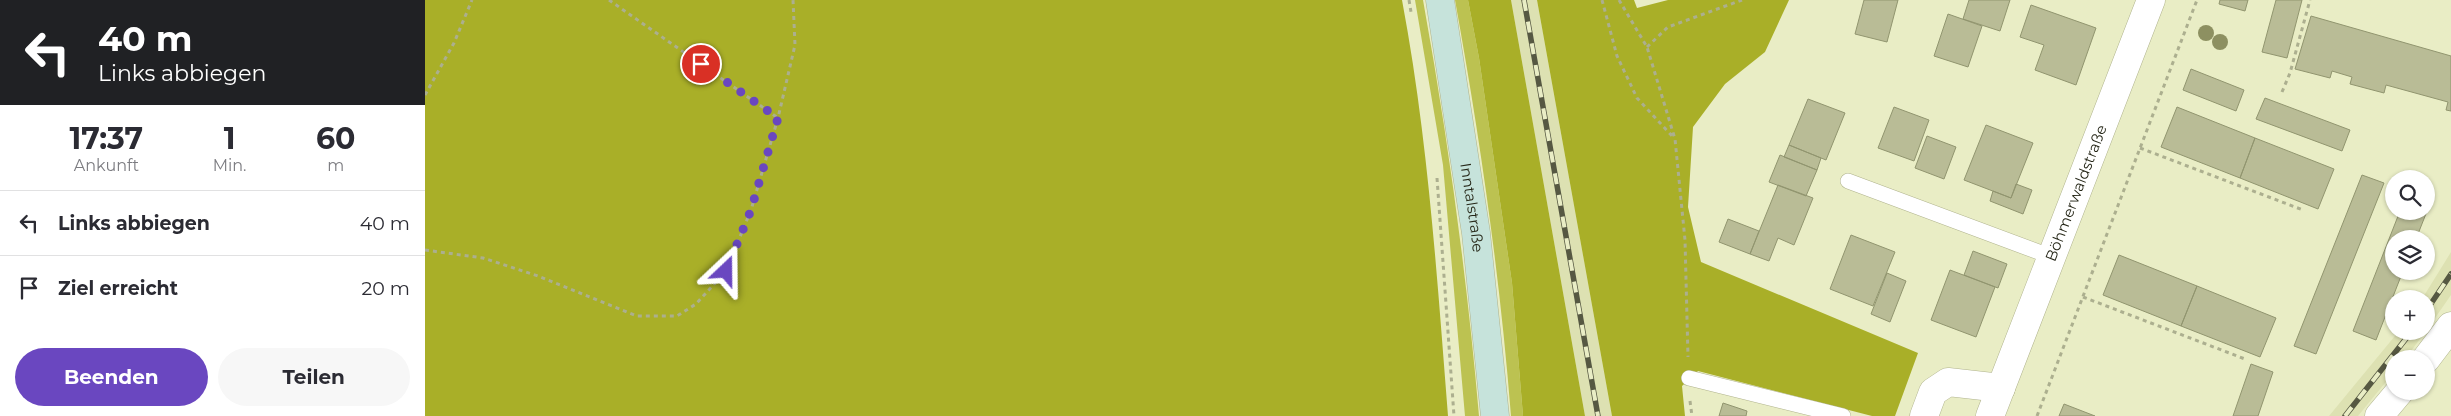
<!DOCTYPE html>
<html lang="de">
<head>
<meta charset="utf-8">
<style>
	body { margin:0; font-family:Montserrat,sans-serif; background:#f7f7f7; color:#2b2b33; height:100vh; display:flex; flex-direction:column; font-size:19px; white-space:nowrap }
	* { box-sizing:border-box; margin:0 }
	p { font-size:16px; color:#7c7c81 }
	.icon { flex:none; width:28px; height:28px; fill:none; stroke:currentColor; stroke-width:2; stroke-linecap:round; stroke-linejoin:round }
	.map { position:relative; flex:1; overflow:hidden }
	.side { display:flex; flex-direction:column; background:#fff; width:425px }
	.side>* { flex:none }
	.guide { background:#202124; color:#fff; overflow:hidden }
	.controls { position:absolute; left:1960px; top:170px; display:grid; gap:10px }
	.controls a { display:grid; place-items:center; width:50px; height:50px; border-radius:50%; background:#fff; box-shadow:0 1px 4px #0004; font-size:25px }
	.pin { position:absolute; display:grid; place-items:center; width:42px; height:42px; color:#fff; margin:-21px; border:2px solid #fff; border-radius:50%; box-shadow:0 1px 5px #0007 }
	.me { position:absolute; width:55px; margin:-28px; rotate:23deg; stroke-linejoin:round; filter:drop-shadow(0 0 4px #0008) }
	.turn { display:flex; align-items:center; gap:18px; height:105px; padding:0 15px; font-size:22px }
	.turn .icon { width:65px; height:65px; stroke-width:2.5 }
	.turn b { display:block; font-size:35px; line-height:42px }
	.eta { display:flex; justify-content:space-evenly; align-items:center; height:85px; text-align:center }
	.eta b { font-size:30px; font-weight:700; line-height:35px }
	.primary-button { display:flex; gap:10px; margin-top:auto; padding:10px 15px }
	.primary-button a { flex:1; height:58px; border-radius:30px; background:#6a47c0; color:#fff; font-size:20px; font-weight:700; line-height:58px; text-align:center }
	.primary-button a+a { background:#f7f7f7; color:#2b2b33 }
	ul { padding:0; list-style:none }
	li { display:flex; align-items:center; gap:15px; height:65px; padding:0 15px; border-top:1px solid #e1e1e2 }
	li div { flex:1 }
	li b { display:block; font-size:19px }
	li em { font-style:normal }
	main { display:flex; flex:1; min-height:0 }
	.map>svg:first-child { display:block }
	.built { fill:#dde1b2 }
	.green { fill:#bcc251 }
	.forest { fill:#a9af28 }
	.building { fill:#b9bc96; stroke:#91956f }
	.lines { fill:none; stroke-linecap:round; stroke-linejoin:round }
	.service-casing { stroke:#b0b38d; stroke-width:16 }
	.minor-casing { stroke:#b0b38d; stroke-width:29 }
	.secondary-casing { stroke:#b0b38d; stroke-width:29 }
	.path { stroke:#acaf8f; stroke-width:3; stroke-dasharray:4 4; stroke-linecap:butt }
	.service { stroke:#fff; stroke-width:15 }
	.minor { stroke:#fff; stroke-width:28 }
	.secondary { stroke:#c6e3db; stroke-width:28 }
	.rail-casing { stroke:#565842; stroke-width:5.5 }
	.rail { stroke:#e9edc5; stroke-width:4; stroke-dasharray:11; stroke-linecap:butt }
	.tree { fill:#8d9061 }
	.route { stroke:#6a47c0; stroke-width:9; stroke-dasharray:0 16.2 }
	.labels { text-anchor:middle; stroke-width:4.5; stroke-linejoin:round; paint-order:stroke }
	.street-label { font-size:15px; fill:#252617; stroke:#e9edc5 }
</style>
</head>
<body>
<main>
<section class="side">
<div class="guide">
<div class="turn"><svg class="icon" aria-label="left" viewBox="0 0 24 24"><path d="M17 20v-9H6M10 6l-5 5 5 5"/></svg><div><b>40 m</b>Links abbiegen</div></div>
</div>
<div class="eta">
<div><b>17:37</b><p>Ankunft</p></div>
<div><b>1</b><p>Min.</p></div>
<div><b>60</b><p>m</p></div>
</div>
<ul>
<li><svg class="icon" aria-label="left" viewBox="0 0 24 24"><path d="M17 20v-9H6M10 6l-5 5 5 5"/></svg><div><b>Links abbiegen</b></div><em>40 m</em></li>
<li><svg class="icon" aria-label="arrive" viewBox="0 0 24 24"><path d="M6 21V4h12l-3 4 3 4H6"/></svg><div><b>Ziel erreicht</b></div><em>20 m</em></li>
</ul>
<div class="primary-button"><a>Beenden</a><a>Teilen</a></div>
</section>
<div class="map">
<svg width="2026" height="416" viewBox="0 0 2026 416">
	<rect width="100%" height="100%" fill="#e9edc5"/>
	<!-- built -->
	<path class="built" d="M1086,0H1112L1187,416H1160Z
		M2026,252V295L2001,331V299H1997Z
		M1974,331H2001L1980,359H1969V372L1933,416H1904Z"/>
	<!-- green -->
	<path class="green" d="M990,0H998C1023,138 1042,277 1054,416H1040L1018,165Z
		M1030,0H1043L1054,58L1087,283L1098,416H1086C1075,276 1055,138 1030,0Z"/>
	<!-- forest -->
	<path class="forest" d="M0,0H977C1003,138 1012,277 1023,416H0Z
		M1043,0H1086L1160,416H1098L1087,283L1054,58Z
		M1112,0H1209L1212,8L1243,0H1364L1340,52L1300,84L1268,127L1263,207L1276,262L1493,353L1470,416H1447L1273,371L1257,386L1260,416H1187Z"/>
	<!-- building -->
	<path class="building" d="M1439,0H1473L1462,42L1430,34Z
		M1544,0H1585L1575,31L1538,19Z
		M1795,0H1823L1820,11L1794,4Z
		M1851,0H1877L1862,58L1837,52Z
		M1606,5L1671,28L1651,85L1610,70L1619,45L1595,37Z
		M1523,14L1557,26L1543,67L1509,56Z
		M1886,16L2026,56V111L2021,110L2023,102L1961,85L1959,93L1925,84L1927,77L1907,71L1905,78L1870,69Z
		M1766,69L1819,90L1811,111L1758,90Z
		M1840,98L1925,130L1917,151L1831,119Z
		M1383,99L1420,113L1401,160L1364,145Z
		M1469,107L1504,120L1489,161L1453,148Z
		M1752,107L1830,138L1815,178L1736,147Z
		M1561,125L1608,143L1586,198L1539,180Z
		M1502,136L1531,147L1519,179L1490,168Z
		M1830,138L1909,169L1893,209L1815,178Z
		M1364,145L1396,158L1392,170L1359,157Z
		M1355,155L1392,170L1381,196L1344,182Z
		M1937,175L1959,183L1891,354L1869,346Z
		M1591,184L1607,190L1598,214L1565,201L1568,191L1586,198Z
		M1353,185L1388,198L1369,245L1353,238L1344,261L1325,254Z
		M2001,199L2006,201L1991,239H1969V271H1978L1951,340L1928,331L1975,211H2001Z
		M1303,219L1334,231L1325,254L1294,242Z
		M1426,235L1470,252L1448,306L1405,289Z
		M1548,251L1582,264L1573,288L1539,275Z
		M1694,255L1772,286L1756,326L1678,295Z
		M1525,270L1570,287L1551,337L1506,320Z
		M1462,273L1481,281L1465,322L1446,314Z
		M1772,286L1851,318L1835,357L1756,326Z
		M1826,364L1848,372L1833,416H1808Z
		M1298,403L1322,411L1321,416H1294Z
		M1639,404L1670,416H1634Z"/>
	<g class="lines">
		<!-- service casing -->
		<g class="service-casing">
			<path id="service" d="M1423,181L1627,257
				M1264,378L1418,416"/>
		</g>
		<!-- minor casing -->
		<g class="minor-casing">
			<g id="minor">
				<path d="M2001,359L2026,326"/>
				<path d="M1499,416L1508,392L1523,382L1576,388"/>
				<path id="s1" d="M1565,416L1726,0"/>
				<path d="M1954,416L1975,391"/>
			</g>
		</g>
		<!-- secondary casing -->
		<g class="secondary-casing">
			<g id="secondary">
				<path id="s2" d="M1015,0L1051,233L1070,416"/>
			</g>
		</g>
		<!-- path -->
		<path class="path" d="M184,0L353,118
			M984,0L986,12
			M1177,0L1192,56L1212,98L1248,137
			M1194,0L1222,47L1250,139L1260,240L1263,357
			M1222,47L1243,27L1317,0
			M1857,92L1865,73L1885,0
			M0,95L29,43L47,0
			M1715,148L1878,210
			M1012,178L1029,416
			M0,250L58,258L113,276L212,316H252L271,304L301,271L326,210L353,118L370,45L368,0
			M1658,297L1820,359
			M1265,401L1267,416
			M1612,416L1772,0"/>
		<!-- service -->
		<use href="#service" class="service"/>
		<!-- minor -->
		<use href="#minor" class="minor"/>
		<!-- secondary -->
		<use href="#secondary" class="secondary"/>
		<!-- rail casing -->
		<g class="rail-casing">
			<path id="rail" d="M1099,0L1173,416
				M2001,311L2026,274
				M1920,416L1987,331"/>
		</g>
		<!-- rail -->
		<use href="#rail" class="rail"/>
	</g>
	<!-- trees -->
	<g class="tree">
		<circle cx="1781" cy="33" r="8"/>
		<circle cx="1795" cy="42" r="8"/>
	</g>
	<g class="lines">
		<!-- route -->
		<path class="route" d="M276,64L353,118L326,210L301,271"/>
	</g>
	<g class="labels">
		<!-- street labels -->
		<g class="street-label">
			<text dy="5" stroke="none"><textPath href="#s1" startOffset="239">Böhmerwaldstraße</textPath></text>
			<text dy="5" stroke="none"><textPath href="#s2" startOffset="210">Inntalstraße</textPath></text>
		</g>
	</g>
</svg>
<div class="controls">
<a><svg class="icon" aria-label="search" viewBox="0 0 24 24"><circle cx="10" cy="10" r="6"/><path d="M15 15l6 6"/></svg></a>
<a><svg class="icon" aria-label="layers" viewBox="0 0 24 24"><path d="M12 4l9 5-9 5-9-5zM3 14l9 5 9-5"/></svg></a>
<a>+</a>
<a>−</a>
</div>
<div class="pin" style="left:276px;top:64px;background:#d93025"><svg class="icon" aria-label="arrive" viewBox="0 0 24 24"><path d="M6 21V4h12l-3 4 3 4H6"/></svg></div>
<svg class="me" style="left:301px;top:271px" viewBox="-20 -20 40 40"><path d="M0-17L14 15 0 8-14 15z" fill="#6a47c0" stroke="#fff" stroke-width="4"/></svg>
</div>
</main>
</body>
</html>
